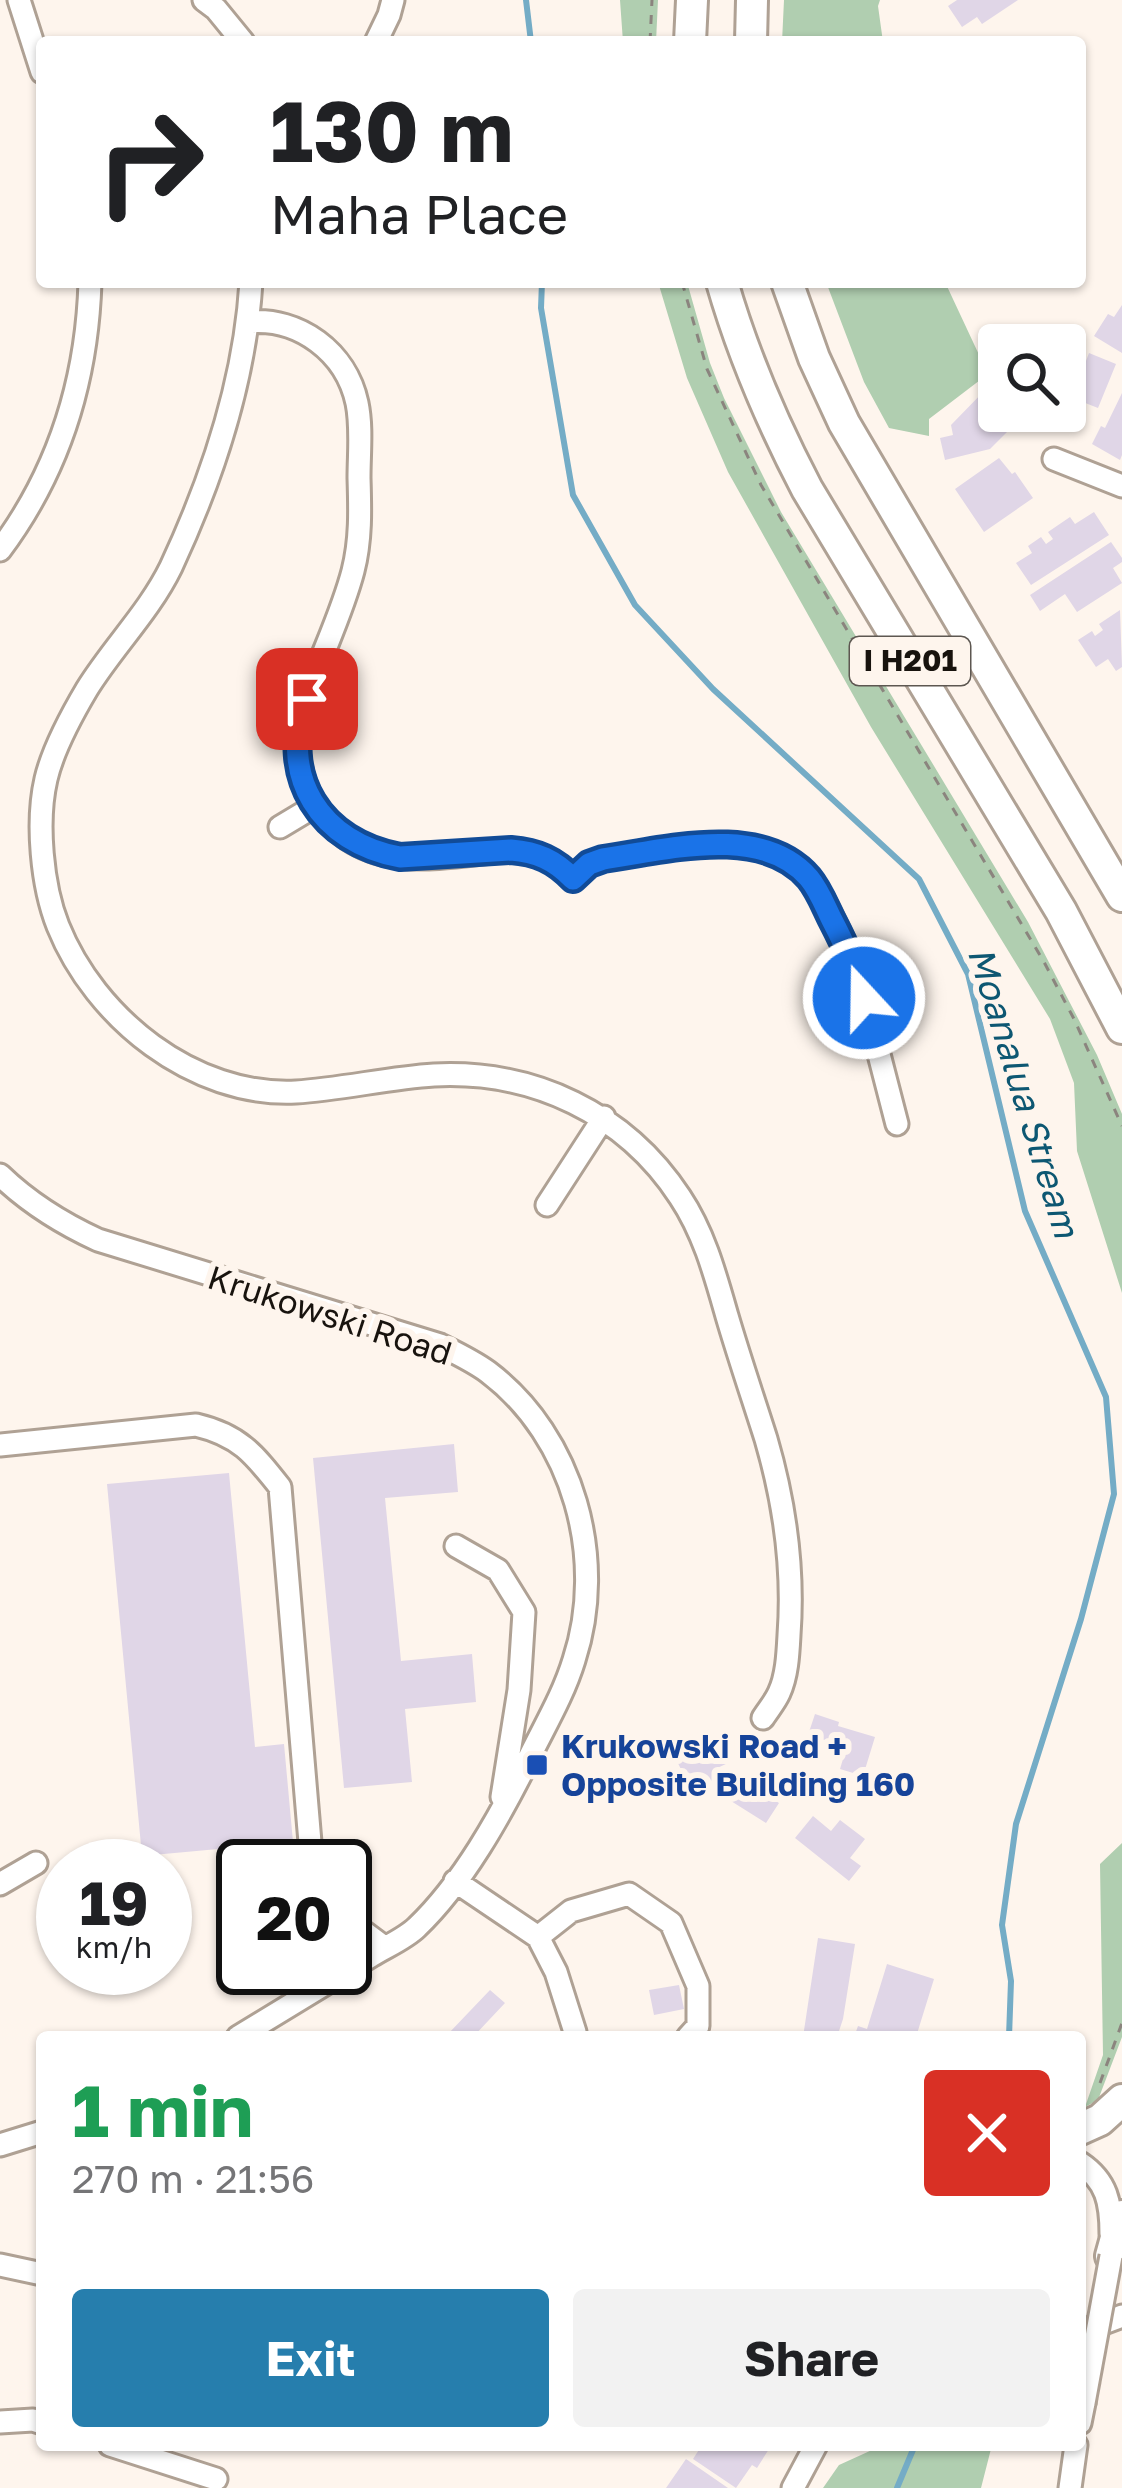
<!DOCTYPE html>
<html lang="en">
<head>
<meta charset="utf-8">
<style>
	body { margin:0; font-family:"Golos Text",sans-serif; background:#f2f2f2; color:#202124; height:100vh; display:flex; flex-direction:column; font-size:45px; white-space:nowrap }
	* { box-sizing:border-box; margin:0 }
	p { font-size:39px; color:#757577 }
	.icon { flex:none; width:66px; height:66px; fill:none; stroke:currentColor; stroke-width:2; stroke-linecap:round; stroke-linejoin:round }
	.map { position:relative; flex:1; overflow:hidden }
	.side { position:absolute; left:36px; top:2031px; width:1050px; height:420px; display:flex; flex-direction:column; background:#fff; border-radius:12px; box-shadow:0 3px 9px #0004 }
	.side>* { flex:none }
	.guide { position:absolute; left:36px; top:36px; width:1050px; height:252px; border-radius:12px; box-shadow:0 3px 9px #0004; background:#fff; color:#202124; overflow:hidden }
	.tools { position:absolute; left:978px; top:324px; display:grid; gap:24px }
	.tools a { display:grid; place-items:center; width:108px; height:108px; border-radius:12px; background:#fff; box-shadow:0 3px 9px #0004; font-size:60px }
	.speed { position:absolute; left:36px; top:1839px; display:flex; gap:24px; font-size:60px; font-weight:700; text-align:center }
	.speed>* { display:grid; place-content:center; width:156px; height:156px; border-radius:50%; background:#fff; box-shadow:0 3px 9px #0004; line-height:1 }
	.speed small { font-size:30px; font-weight:400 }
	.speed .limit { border:6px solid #111; border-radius:18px; background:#fff; color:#111 }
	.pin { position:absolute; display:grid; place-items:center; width:102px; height:102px; color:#fff; margin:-51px; border-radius:24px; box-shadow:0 6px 18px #0006 }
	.me { position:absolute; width:132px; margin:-66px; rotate:339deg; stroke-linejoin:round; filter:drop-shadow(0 0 9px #0008) }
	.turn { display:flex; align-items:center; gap:42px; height:252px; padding:0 36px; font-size:54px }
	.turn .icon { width:156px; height:156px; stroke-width:2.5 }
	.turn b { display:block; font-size:84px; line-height:102px }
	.round { display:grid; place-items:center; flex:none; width:126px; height:126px; border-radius:12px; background:#f2f2f2 }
	.headline { display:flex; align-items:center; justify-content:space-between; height:204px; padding:0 36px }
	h1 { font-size:72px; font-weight:700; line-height:90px; color:#1e9e55 }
	.action { display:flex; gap:24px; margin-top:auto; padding:24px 36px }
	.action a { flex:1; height:138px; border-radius:12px; background:#267ead; color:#fff; font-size:48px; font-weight:700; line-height:138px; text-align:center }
	.action a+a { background:#f2f2f2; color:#202124 }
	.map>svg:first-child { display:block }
	.green { fill:#b0ceb0 }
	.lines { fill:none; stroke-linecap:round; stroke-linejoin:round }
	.stream { stroke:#74acc6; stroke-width:6 }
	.building { fill:#e0d6e7 }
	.minor-casing { stroke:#afa194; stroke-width:27 }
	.highway-casing { stroke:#afa194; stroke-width:36 }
	.path { stroke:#8b847e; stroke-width:3; stroke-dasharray:9 9; stroke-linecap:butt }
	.minor { stroke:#fff; stroke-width:21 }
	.highway { stroke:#fff; stroke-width:30 }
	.minor-bridge-casing { stroke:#afa194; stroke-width:27; stroke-linecap:butt }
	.minor-bridge { stroke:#fff; stroke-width:21 }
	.route-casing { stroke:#114b97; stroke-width:30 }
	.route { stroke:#1a73e8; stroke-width:21 }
	.transit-dot { fill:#1a4fb4; stroke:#fef5ed; stroke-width:4.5 }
	.labels { text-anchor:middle; stroke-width:12; stroke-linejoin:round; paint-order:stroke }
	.shield { fill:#fef5ed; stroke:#5d5751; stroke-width:3 }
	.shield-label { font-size:30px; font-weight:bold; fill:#18130e }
	.street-label { font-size:33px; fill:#18130e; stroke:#fef5ed }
	.transit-label { font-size:33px; font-weight:bold; fill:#164399; stroke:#fef5ed; text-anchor:start }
	.water-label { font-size:36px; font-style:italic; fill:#0d5772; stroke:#fef5ed }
</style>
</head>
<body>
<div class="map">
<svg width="1122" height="2488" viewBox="0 0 1122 2488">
	<rect width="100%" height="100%" fill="#fef5ed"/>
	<!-- green -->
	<path class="green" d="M620,0H658L656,42H623Z
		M784,0H880L878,6L883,42H782Z
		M658,282H687L710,363L724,398L781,512L1028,922L1097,1055L1122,1114V1293L1077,1151L1074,1083L1050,1019L871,727L728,472L687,378Z
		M826,282H945L988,374L929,419V436L889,428L864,382Z
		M1122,1843V2037L1098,2100L1085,2107L1103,2055L1100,1864Z
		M883,2445H992L981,2488H823L839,2465Z"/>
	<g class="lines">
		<!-- stream -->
		<path class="stream" d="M526,0L531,42
			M542,282L541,308L573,495L635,605L713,689L919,879L968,974L1025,1211L1106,1397L1114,1494L1081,1619L1016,1824L1002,1925L1011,1981L1009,2037
			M897,2488L915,2445"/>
	</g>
	<!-- building -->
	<path class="building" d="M957,0H1018L982,24L977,17L962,27L948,6Z
		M1122,305V353L1094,336L1108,314L1114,317Z
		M1065,352L1086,361L1089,353L1116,364L1098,408L1065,395Z
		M988,387L999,397V411H1028L990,449L945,460L940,438L953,435L951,425Z
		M1122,393V455L1120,460L1092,444L1101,426L1105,428Z
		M999,458L1012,474L1015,472L1033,498L984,532L955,489Z
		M1094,512L1109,535L1031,585L1016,563L1032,553L1028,546L1041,537L1046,544L1053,539L1048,532L1070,517L1075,524Z
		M1111,542L1122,558V562L1113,568L1122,583L1077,612L1065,594L1040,611L1030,595Z
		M1120,610L1122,667L1116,671L1108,659L1096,667L1078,640L1092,631L1095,636L1103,630L1099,624Z
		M454,1444L458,1492L385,1498L401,1661L472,1654L476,1702L405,1709L412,1782L344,1788L313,1458Z
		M229,1473L255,1747L284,1744L293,1842L142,1856L107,1484Z
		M815,1714L839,1722L838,1726L875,1737L863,1776L840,1769L843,1759L824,1750L827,1741L808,1735Z
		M715,1738L728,1763L713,1770L717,1778L691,1790L675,1757Z
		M738,1772L764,1788L762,1792L779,1803L766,1823L723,1796Z
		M813,1816L831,1831L840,1820L865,1839L850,1858L861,1866L849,1881L795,1838Z
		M818,1938L855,1944L843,2019L837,2037H803Z
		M887,1964L934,1979L916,2037H854L858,2026L867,2029Z
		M679,1985L684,2009L654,2015L649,1990Z
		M490,1990L505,2003L473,2037H451L448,2034Z
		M702,2445H731L741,2451L745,2445H763L769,2449L757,2468L752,2465L736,2488L693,2459Z
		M686,2459L728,2488H666Z"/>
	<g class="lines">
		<!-- minor casing -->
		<g class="minor-casing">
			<path id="minor" d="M19,0L42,72
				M204,0L216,9L243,42
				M376,42L389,15L393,0
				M251,282C245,381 213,477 171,567C149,612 113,647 87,689C71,716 53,749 46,779C36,822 42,886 58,926C95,1018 193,1097 296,1092C342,1089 388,1078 434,1075C533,1070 625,1113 680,1197C704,1233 715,1274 727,1316C739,1357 753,1398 766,1439C785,1504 794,1567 789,1635C788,1654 787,1676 779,1693C775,1702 768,1710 763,1718
				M248,322C299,317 346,352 357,403C362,427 359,453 359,478C360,509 361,540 353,571C339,625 310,675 298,729C294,793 331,849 398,857C434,861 475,853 511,850C537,853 555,861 573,879L588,864L603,859C665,850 760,823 808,877C824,894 850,954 859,977L897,1124
				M1054,459L1122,486
				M0,550C59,471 87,380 90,282
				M280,827L315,806
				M0,1175C29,1203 61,1223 98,1240L440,1345C456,1353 473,1361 488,1372C574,1437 607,1559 574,1660C563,1696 544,1727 528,1760C500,1816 463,1883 417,1927C405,1939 385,1947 371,1956C326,1983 282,2010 238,2037
				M547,1205L604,1117
				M0,1445L196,1425C239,1435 254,1454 280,1487L312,1866
				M456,1546L498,1570L524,1612L519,1690L502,1797
				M455,1881L538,1937L556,1972L575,2032L573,2037
				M0,1884L36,1863
				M345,1918L384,1947
				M538,1937L571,1911L629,1894L671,1923L698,1986V2026L688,2037
				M0,2145L42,2132
				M1080,2163C1107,2181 1111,2203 1111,2234
				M0,2265L42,2274
				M1080,2332L1122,2316
				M0,2422L33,2420L42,2423
				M1080,2423L1084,2403
				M110,2445L216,2479
				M793,2488L816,2445
				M1070,2488L1076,2445"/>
		</g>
		<!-- highway casing -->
		<g class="highway-casing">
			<path id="highway" d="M690,42L692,0
				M751,42L752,0
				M722,282C743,355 772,422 807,489L1061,911L1122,1028
				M787,282L814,358L844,423L1122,896
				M1080,2129L1100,2120L1122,2100
				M1111,2256L1122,2216"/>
		</g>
		<!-- path -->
		<path class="path" d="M650,42L652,0
			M682,282L707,369L761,485L1044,962L1074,1019L1122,1126
			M1100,2083L1122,2023"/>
		<!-- minor -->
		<use href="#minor" class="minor"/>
		<!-- highway -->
		<use href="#highway" class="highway"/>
		<!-- minor-bridge casing -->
		<g class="minor-bridge-casing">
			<path id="minor-bridge" d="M1084,2403L1111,2256"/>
		</g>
		<!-- minor-bridge -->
		<use href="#minor-bridge" class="minor-bridge"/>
	</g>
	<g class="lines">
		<!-- route casing -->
		<g class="route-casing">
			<path id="route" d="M307,699C277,776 321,843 400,857L511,850C537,852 555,860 573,879L589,864L603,859C665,850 762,823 809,878C819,890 825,906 832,920C845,945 857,970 864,998"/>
		</g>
		<!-- route -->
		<use href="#route" class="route"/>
	</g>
	<!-- markers -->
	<rect class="transit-dot" x="525" y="1753" width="24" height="24" rx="6"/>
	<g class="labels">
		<!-- shield labels -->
		<rect class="shield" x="850" y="637" width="120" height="48" rx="9"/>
		<g class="shield-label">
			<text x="910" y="671">I H201</text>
		</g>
		<!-- street labels -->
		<g class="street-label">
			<text transform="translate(330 1315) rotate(18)" y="12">Krukowski Road</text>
		</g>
		<!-- transit labels -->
		<g class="transit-label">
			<text x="561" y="1758">Krukowski Road +<tspan x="561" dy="38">Opposite Building 160</tspan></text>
		</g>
		<!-- water labels -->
		<g class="water-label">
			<text transform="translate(1024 1092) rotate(73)" y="13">Moanalua Stream</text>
		</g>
	</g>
</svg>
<div class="tools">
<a><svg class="icon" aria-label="search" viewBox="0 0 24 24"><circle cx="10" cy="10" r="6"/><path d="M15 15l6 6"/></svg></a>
</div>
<div class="speed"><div>19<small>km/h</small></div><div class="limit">20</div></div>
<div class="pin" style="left:307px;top:699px;background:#d93025"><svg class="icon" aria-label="arrive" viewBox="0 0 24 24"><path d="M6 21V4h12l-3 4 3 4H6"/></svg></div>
<svg class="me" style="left:864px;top:998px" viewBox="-20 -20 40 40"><circle r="17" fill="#1a73e8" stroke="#fff" stroke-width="3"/><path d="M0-11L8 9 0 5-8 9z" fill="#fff"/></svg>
<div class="guide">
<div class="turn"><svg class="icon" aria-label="right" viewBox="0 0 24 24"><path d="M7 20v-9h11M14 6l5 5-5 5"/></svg><div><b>130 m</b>Maha Place</div></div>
</div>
<section class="side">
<div class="headline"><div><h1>1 min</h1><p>270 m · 21:56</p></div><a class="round" style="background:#d93025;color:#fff"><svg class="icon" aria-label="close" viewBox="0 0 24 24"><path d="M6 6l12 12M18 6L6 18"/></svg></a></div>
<div class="action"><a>Exit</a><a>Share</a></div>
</section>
</div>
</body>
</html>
